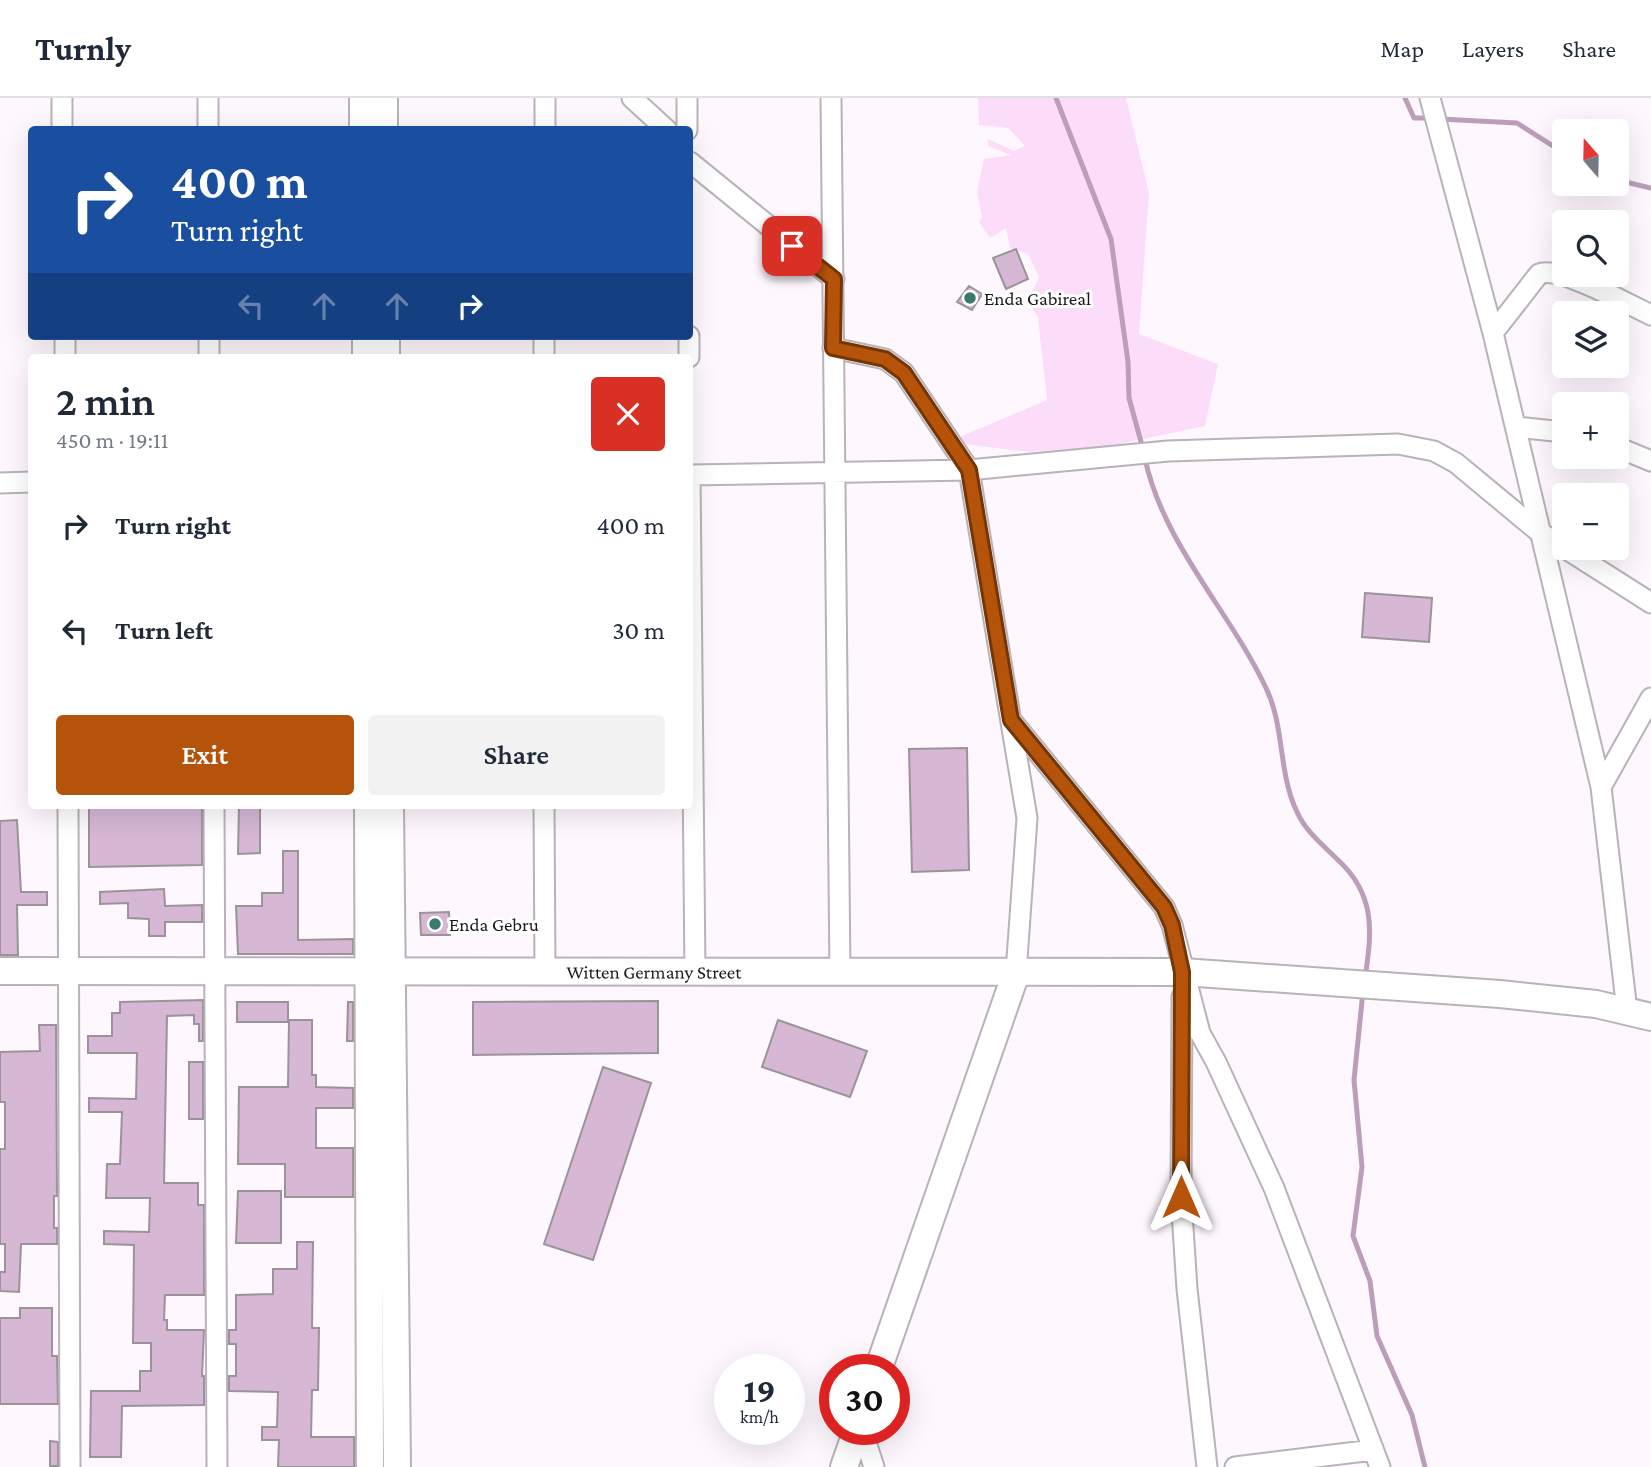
<!DOCTYPE html>
<html lang="en">
<head>
<meta charset="utf-8">
<style>
	body { margin:0; font-family:"Crimson Pro",serif; background:#f2f2f3; color:#1f2937; height:100vh; display:flex; flex-direction:column; font-size:26px; white-space:nowrap }
	* { box-sizing:border-box; margin:0 }
	p { font-size:23px; color:#747a83 }
	.icon { flex:none; width:38px; height:38px; fill:none; stroke:currentColor; stroke-width:2; stroke-linecap:round; stroke-linejoin:round }
	.map { position:relative; flex:1; overflow:hidden }
	.panel { position:absolute; left:28px; top:256px; width:665px; height:455px; display:flex; flex-direction:column; background:#fff; border-radius:7px; box-shadow:0 7px 28px #0002 }
	.panel>* { flex:none }
	.hud { position:absolute; left:28px; top:28px; width:665px; height:214px; border-radius:7px; box-shadow:0 7px 28px #0002; background:#1a4fa0; color:#fff; overflow:hidden }
	.needle { width:46px; rotate:340deg }
	.tools { position:absolute; left:1552px; top:21px; display:grid; gap:14px }
	.tools a { display:grid; place-items:center; width:77px; height:77px; border-radius:7px; background:#fff; box-shadow:0 7px 28px #0002; font-size:35px }
	.speed { position:absolute; left:714px; top:1256px; display:flex; gap:14px; font-size:35px; font-weight:700; text-align:center }
	.speed>* { display:grid; place-content:center; width:91px; height:91px; border-radius:50%; background:#fff; box-shadow:0 7px 28px #0002; line-height:1 }
	.speed small { font-size:18px; font-weight:400 }
	.speed .limit { border:10px solid #d22; background:#fff; color:#111 }
	.pin { position:absolute; display:grid; place-items:center; width:60px; height:60px; color:#fff; margin:-30px; border-radius:14px; box-shadow:0 4px 10px #0006 }
	.me { position:absolute; width:77px; margin:-38px; rotate:0deg; stroke-linejoin:round; filter:drop-shadow(0 0 5px #0008) }
	.turn { display:flex; align-items:center; gap:24px; height:147px; padding:0 28px; font-size:32px }
	.turn .icon { width:91px; height:91px; stroke-width:2.5 }
	.turn b { display:block; font-size:49px; line-height:60px }
	.lanes { display:flex; align-items:center; height:66px; padding:0 28px; background:#0003; justify-content:center; gap:35px; direction:ltr }
	.lanes .off { opacity:.35 }
	.round { display:grid; place-items:center; flex:none; width:74px; height:74px; border-radius:7px; background:#f2f2f3 }
	.summary { display:flex; align-items:center; justify-content:space-between; height:119px; padding:0 28px }
	h1 { font-size:42px; font-weight:600; line-height:52px }
	.primary-button { display:flex; gap:14px; margin-top:auto; padding:14px 28px }
	.primary-button a { flex:1; height:80px; border-radius:7px; background:#b45309; color:#fff; font-size:28px; font-weight:600; line-height:80px; text-align:center }
	.primary-button a+a { background:#f2f2f3; color:#1f2937 }
	ul { padding:0; list-style:none }
	li { display:flex; align-items:center; gap:21px; height:105px; padding:0 28px }
	li div { flex:1 }
	li b { display:block; font-size:26px }
	li em { font-style:normal }
	header { display:flex; align-items:center; gap:42px; box-sizing:border-box; height:98px; padding:0 35px; background:#fff; border-bottom:2px solid #e0e1e3 }
	header strong { font-size:33px }
	nav { display:flex; gap:38px; margin-inline-start:auto; font-size:24px }
	.map>svg:first-child { display:block }
	.green { fill:#fcddf9 }
	.lines { fill:none; stroke-linecap:round; stroke-linejoin:round }
	.stream { stroke:#bc9eba; stroke-width:5 }
	.building { fill:#d6b7d4; stroke:#9a949a; stroke-width:2 }
	.street-casing { stroke:#b9b2b8; stroke-width:23 }
	.secondary-casing { stroke:#b9b2b8; stroke-width:30 }
	.street { stroke:#fff; stroke-width:19 }
	.secondary { stroke:#fff; stroke-width:26 }
	.route-casing { stroke:#753606; stroke-width:18 }
	.route { stroke:#b45309; stroke-width:12 }
	.poi-dot { fill:#387b6d; stroke:#fff; stroke-width:2.5 }
	.labels { text-anchor:middle; stroke-width:6; stroke-linejoin:round; paint-order:stroke }
	.poi-label { font-size:19px; fill:#1c191c; stroke:#fff; text-anchor:start }
	.street-label { font-size:19px; fill:#1c191c; stroke:#fff }
</style>
</head>
<body>
<header>
<strong>Turnly</strong>
<nav><a>Map</a><a>Layers</a><a>Share</a></nav>
</header>
<div class="map">
<svg width="1651" height="1369" viewBox="0 0 1651 1369">
	<rect width="100%" height="100%" fill="#fef7fe"/>
	<!-- green -->
	<path class="green" d="M978,0H1126L1149,95L1139,236L1218,266L1205,328L1110,348L1029,354L948,344L1047,302L1038,220L1028,203L1039,179L1028,156L1010,150L1006,130L990,140L979,124L982,119L977,93L984,61L1011,57L988,48V41L1014,53L1025,48L1008,30L979,27Z"/>
	<g class="lines">
		<!-- stream -->
		<path class="stream" d="M1056,0L1111,141L1128,264L1129,300L1143,351
			M1405,0L1414,20H1431
			M1440,21L1517,25L1564,55
			M1617,82L1651,90
			M1145,361C1164,447 1229,512 1266,590C1285,629 1278,675 1297,714C1306,734 1323,747 1338,762C1376,797 1372,834 1365,880
			M1363,893L1354,982L1362,1069L1353,1138L1370,1183L1377,1238L1412,1317L1425,1369"/>
	</g>
	<!-- building -->
	<path class="building" d="M1016,151L1028,181L1006,191L993,160Z
		M969,188L982,196L972,212L957,204Z
		M1365,495L1432,500L1429,544L1362,539Z
		M967,650L969,772L912,774L909,651Z
		M202,707V767L89,769V710Z
		M239,707H260V755L238,756Z
		M17,722L21,794H47V807H17L18,857H0V723Z
		M283,753H298V842L353,841V856H238L236,808H262V795H283Z
		M164,791L165,808L202,807V824H165V838H149V821L128,820V805L100,806V794Z
		M449,814L450,837H421L420,815Z
		M203,902V943H199V926H194V917L167,918L164,1085H198V1107H204V1197H165L164,1222H167V1232H204L202,1278H204V1307L122,1308L121,1359H90L91,1293H140V1273H151V1245H133L134,1147L104,1146V1133L149,1134L150,1100H106L107,1066H120L122,1014H89V1000L136,1001L137,955H88V938H112V915H120V904Z
		M658,903V955L473,957V904Z
		M237,904H288V924H237Z
		M348,904H353V943H347Z
		M289,922H312V977H316V989L353,990V1010H316V1050H353V1099H285V1066H238L239,989H288Z
		M778,922L867,953L850,999L762,969Z
		M39,927H56L57,1098H54V1130H57V1146H21L19,1194L0,1193V1174H5V1146H0V1051H5V1004H0V954L40,953Z
		M189,964H203V1021H189Z
		M603,969L651,985L593,1162L544,1146Z
		M238,1093H281V1145H236Z
		M297,1144H313L312,1230H319L318,1292H312L311,1339H354V1369H278L279,1342H262V1329H277L278,1294L229,1293V1278H236V1246H229V1232H236V1197L273,1196V1171H297Z
		M20,1210H52V1258H57L58,1306H0V1220H20Z
		M50,1343L58,1344V1368H50Z"/>
	<g class="lines">
		<!-- street casing -->
		<g class="street-casing">
			<path id="street" d="M62,0V32
				M208,0V32
				M632,0L667,32
				M687,0V32
				M831,0L840,876
				M1430,0L1493,235L1601,689L1627,913
				M545,32V0
				M690,64L834,181
				M1493,235L1539,176C1559,167 1629,207 1651,217
				M65,238V259
				M209,238V259
				M689,238V259
				M833,250L885,261L904,275L969,372L1027,720L1016,875
				M544,259V238
				M1516,329L1564,334
				M1617,349L1651,363
				M690,377L969,372L1168,353L1398,346L1434,353L1456,365L1538,433L1651,505
				M690,378L695,874
				M0,385L32,384
				M1011,622L1164,809L1172,827L1200,935L1216,964L1274,1090L1380,1369
				M1601,689L1651,600
				M68,707L70,1369
				M214,707L217,1369
				M544,707L545,873
				M1182,899L1181,1099L1187,1191L1207,1369
				M862,1332L874,1369
				M1235,1369L1373,1352"/>
		</g>
		<!-- secondary casing -->
		<g class="secondary-casing">
			<g id="secondary">
				<path d="M363,0V32"/>
				<path d="M384,0V32"/>
				<path d="M366,238V259"/>
				<path d="M386,238V259"/>
				<path d="M368,707L370,1369"/>
				<path d="M390,707L397,1369"/>
				<path id="s1" d="M0,873L1183,874L1500,896L1596,906L1651,919"/>
				<path d="M878,1272L1016,875"/>
				<path d="M844,1369L857,1332"/>
			</g>
		</g>
		<!-- street -->
		<use href="#street" class="street"/>
		<!-- secondary -->
		<use href="#secondary" class="secondary"/>
	</g>
	<g class="lines">
		<!-- route casing -->
		<g class="route-casing">
			<path id="route" d="M792,148L834,181L833,250L885,261L904,275L969,372L1011,622L1164,809L1172,827L1182,874L1181,1099"/>
		</g>
		<!-- route -->
		<use href="#route" class="route"/>
	</g>
	<!-- markers -->
	<g class="poi-dot">
		<circle cx="970" cy="200" r="7"/>
		<circle cx="435" cy="826" r="7"/>
	</g>
	<g class="labels">
		<!-- poi labels -->
		<g class="poi-label">
			<text x="984" y="207">Enda Gabireal</text>
			<text x="449" y="833">Enda Gebru</text>
		</g>
		<!-- street labels -->
		<g class="street-label">
			<text dy="7" stroke="none"><textPath href="#s1" startOffset="654">Witten Germany Street</textPath></text>
		</g>
	</g>
</svg>
<div class="tools">
<a><svg class="needle" viewBox="-14 -14 28 28"><path d="M0-13l5 13h-10z" fill="#e53935"/><path d="M0 13l5-13h-10z" fill="#747a83"/></svg></a>
<a><svg class="icon" aria-label="search" viewBox="0 0 24 24"><circle cx="10" cy="10" r="6"/><path d="M15 15l6 6"/></svg></a>
<a><svg class="icon" aria-label="layers" viewBox="0 0 24 24"><path d="M12 4l9 5-9 5-9-5zM3 14l9 5 9-5"/></svg></a>
<a>+</a>
<a>−</a>
</div>
<div class="speed"><div>19<small>km/h</small></div><div class="limit">30</div></div>
<div class="pin" style="left:792px;top:148px;background:#d93025"><svg class="icon" aria-label="arrive" viewBox="0 0 24 24"><path d="M6 21V4h12l-3 4 3 4H6"/></svg></div>
<svg class="me" style="left:1181px;top:1099px" viewBox="-20 -20 40 40"><path d="M0-17L14 15 0 8-14 15z" fill="#b45309" stroke="#fff" stroke-width="4"/></svg>
<div class="hud">
<div class="turn"><svg class="icon" aria-label="right" viewBox="0 0 24 24"><path d="M7 20v-9h11M14 6l5 5-5 5"/></svg><div><b>400 m</b>Turn right</div></div>
<div class="lanes"><svg class="icon off" aria-label="left" viewBox="0 0 24 24"><path d="M17 20v-9H6M10 6l-5 5 5 5"/></svg><svg class="icon off" aria-label="ahead" viewBox="0 0 24 24"><path d="M12 20V5M6 11l6-6 6 6"/></svg><svg class="icon off" aria-label="ahead" viewBox="0 0 24 24"><path d="M12 20V5M6 11l6-6 6 6"/></svg><svg class="icon" aria-label="right" viewBox="0 0 24 24"><path d="M7 20v-9h11M14 6l5 5-5 5"/></svg></div>
</div>
<section class="panel">
<div class="summary"><div><h1>2 min</h1><p>450 m · 19:11</p></div><a class="round" style="background:#d93025;color:#fff"><svg class="icon" aria-label="close" viewBox="0 0 24 24"><path d="M6 6l12 12M18 6L6 18"/></svg></a></div>
<ul>
<li><svg class="icon" aria-label="right" viewBox="0 0 24 24"><path d="M7 20v-9h11M14 6l5 5-5 5"/></svg><div><b>Turn right</b></div><em>400 m</em></li>
<li><svg class="icon" aria-label="left" viewBox="0 0 24 24"><path d="M17 20v-9H6M10 6l-5 5 5 5"/></svg><div><b>Turn left</b></div><em>30 m</em></li>
</ul>
<div class="primary-button"><a>Exit</a><a>Share</a></div>
</section>
</div>
</body>
</html>
